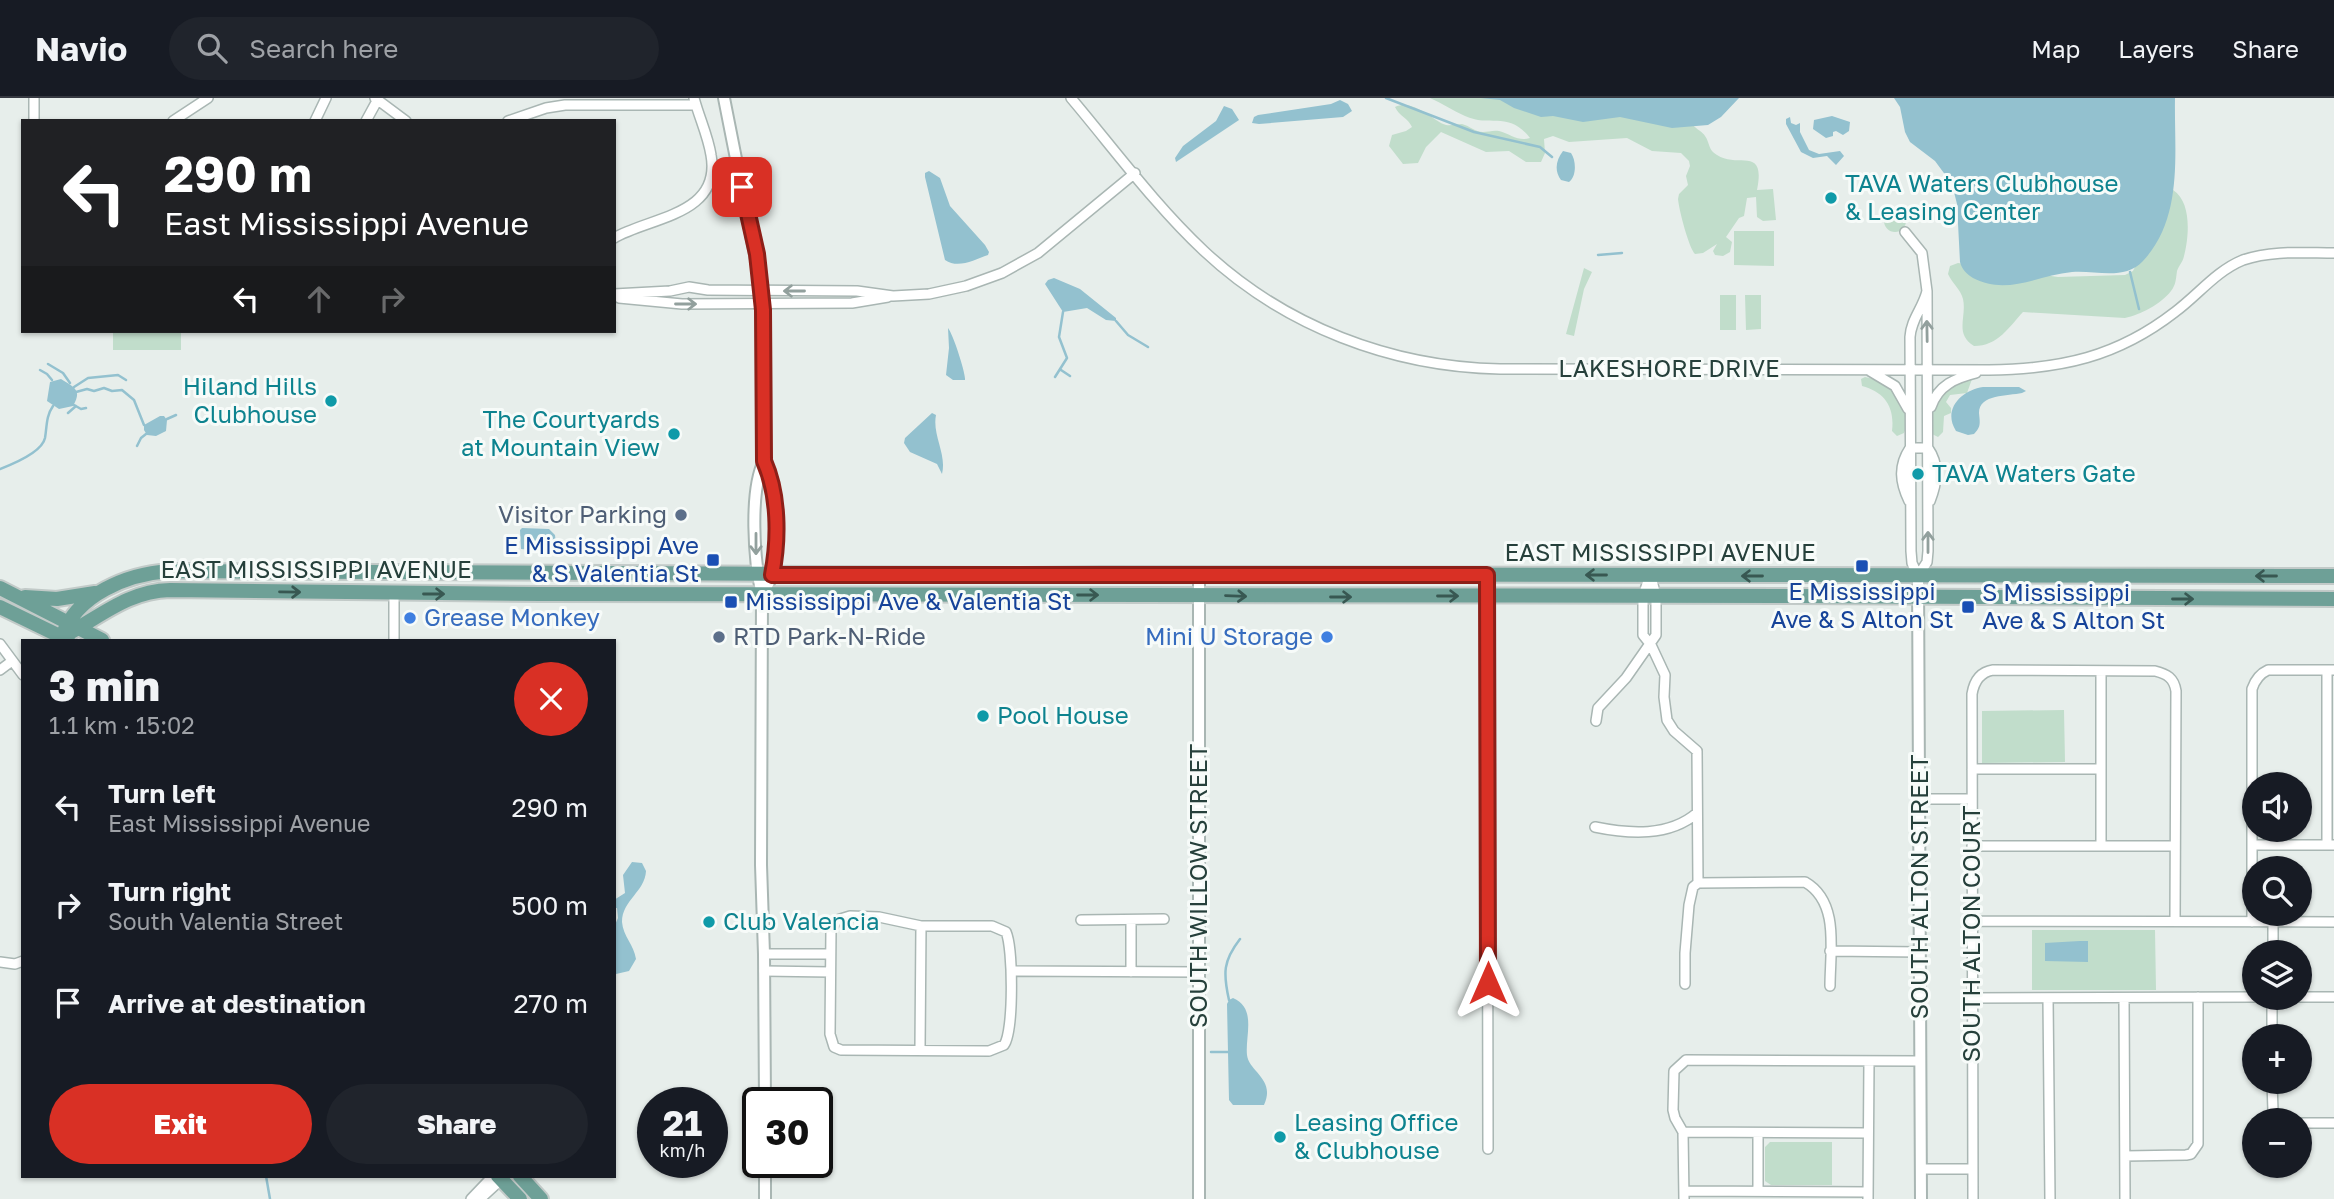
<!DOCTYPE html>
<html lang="en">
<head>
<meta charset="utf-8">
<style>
	body { margin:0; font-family:"Golos Text",sans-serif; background:#20242c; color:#f1f3f6; height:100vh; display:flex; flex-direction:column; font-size:26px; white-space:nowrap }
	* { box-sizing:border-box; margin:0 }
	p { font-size:23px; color:#9ea1a6 }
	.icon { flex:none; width:38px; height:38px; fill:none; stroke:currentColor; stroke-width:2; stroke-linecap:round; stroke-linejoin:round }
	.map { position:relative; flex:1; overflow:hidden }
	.drawer { position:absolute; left:21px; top:541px; width:595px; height:539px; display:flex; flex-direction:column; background:#171b24; border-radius:0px; box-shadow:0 2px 5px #0004 }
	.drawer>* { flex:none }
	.hud { position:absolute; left:21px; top:21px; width:595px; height:214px; border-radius:0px; box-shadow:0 2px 5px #0004; background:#202124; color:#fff; overflow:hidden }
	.controls { position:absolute; left:2242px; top:674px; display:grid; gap:14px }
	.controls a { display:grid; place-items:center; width:70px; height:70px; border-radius:50%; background:#171b24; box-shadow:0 2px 5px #0004; font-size:35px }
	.speed { position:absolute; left:637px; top:989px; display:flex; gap:14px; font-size:35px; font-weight:700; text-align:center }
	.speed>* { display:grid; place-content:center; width:91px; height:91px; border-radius:50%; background:#171b24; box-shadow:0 2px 5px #0004; line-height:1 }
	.speed small { font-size:18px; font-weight:400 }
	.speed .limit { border:4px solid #111; border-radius:10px; background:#fff; color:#111 }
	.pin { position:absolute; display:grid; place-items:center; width:60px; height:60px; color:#fff; margin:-30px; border-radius:14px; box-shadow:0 4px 10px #0006 }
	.me { position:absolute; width:77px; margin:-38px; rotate:0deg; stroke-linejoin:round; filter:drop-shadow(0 0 5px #0008) }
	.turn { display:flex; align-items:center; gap:24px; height:147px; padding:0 28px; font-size:32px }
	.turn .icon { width:91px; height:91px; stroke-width:2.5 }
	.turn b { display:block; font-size:49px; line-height:60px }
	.lanes { display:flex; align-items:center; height:66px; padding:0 28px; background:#0003; justify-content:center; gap:35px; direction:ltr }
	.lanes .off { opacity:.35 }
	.round { display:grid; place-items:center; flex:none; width:74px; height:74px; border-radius:37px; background:#20242c }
	.summary { display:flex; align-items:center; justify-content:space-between; height:119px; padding:0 28px }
	h1 { font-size:42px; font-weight:800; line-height:52px }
	.cta { display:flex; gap:14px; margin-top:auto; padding:14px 28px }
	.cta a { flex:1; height:80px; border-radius:42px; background:#d93025; color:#fff; font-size:28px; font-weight:800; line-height:80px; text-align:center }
	.cta a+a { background:#20242c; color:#f1f3f6 }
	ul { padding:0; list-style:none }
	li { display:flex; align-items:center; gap:21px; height:98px; padding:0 28px }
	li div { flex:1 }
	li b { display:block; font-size:26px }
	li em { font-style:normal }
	header { display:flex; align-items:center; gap:42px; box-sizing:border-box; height:98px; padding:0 35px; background:#171b24; border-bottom:2px solid #363941 }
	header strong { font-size:33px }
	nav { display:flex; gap:38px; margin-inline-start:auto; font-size:24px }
	.search { width:490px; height:63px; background:#20242c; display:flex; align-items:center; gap:18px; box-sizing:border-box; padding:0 24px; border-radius:38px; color:#9ea1a6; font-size:26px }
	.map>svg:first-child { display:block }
	.green { fill:#c1ddcb }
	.water { fill:#93c1cf }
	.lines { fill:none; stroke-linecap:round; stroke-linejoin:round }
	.stream { stroke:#93c1cf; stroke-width:2.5 }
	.minor-casing { stroke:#a9b6b3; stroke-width:12 }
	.tertiary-casing { stroke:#a9b6b3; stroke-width:14 }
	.primary-casing { stroke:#c2cac8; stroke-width:18 }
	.minor { stroke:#fff; stroke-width:9 }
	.tertiary { stroke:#fff; stroke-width:10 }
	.primary { stroke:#6ea097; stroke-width:14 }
	.oneway { stroke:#92a09d }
	.oneway2 { stroke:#385852 }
	.route-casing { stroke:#8d1f18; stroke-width:18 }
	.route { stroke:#d93025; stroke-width:12 }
	.culture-dot { fill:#0f9aa8; stroke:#f7fbf9; stroke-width:2.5 }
	.service-dot { fill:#5c6f8a; stroke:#f7fbf9; stroke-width:2.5 }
	.transit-dot { fill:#1a4fb4; stroke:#f7fbf9; stroke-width:2.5 }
	.shop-dot { fill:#3f7fe0; stroke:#f7fbf9; stroke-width:2.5 }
	.labels { text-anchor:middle; stroke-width:6; stroke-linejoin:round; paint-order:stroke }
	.culture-label { font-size:24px; fill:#0d838f; stroke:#f7fbf9; text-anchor:start }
	.street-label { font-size:24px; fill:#26403b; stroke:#f7fbf9 }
	.service-label { font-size:24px; fill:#4e5e75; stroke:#f7fbf9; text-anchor:end }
	.transit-label { font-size:24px; fill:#164399; stroke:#f7fbf9; text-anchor:start }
	.shop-label { font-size:24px; fill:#366cbe; stroke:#f7fbf9; text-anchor:start }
</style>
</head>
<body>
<header>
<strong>Navio</strong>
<div class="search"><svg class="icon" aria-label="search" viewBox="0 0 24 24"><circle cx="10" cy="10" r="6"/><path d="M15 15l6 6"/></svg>Search here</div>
<nav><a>Map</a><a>Layers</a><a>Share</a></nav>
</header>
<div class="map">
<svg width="2334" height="1101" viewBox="0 0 2334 1101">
	<rect width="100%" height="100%" fill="#e7eeeb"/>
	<!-- green -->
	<path class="green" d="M1430,0H1508L1693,27C1696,31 1703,34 1705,38C1710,45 1708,52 1717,57C1738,71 1766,47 1757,92L1773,91L1776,122L1763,123L1757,119L1756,99L1747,100L1744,118L1739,120L1726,139L1732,144L1730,154L1723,158L1715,157L1713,153L1717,146L1703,155L1695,156C1689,150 1679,112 1678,101L1679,96L1688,87L1686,78L1690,68L1689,63L1681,55L1652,53L1627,40L1569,44L1553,38L1544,41L1545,55L1541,64H1526L1509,53L1486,54L1441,34L1426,49L1418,65L1403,66L1389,48L1392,37L1406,33L1412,29C1408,20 1399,18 1395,9C1414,0 1434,24 1446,27C1451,28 1457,26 1462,26C1470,28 1475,34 1483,34C1488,34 1493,32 1499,33C1510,36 1519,44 1530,40C1508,12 1491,30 1465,18C1453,13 1442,5 1430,0Z
		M2173,92C2192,104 2189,139 2184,158C2183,164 2179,167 2177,173C2176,180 2176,187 2171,193C2161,206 2140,217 2125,220L2023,214C2009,229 1998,248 1974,248C1954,236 1967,219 1963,201C1961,192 1952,185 1948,176L1950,168L1958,165L2058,179L2125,177L2133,173Z
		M1884 123a11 11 0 1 1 22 0a11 11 0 1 1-22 0Z
		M1734,133H1774V168L1734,167Z
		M1584,170L1592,174L1584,191L1574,238L1566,236Z
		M1720,197H1736V232H1720Z
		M1745,197H1761V231L1746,232Z
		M113,233H181V252H113Z
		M1865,279L1888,284C1899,299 1913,316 1904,335L1897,338L1892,333C1895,308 1884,294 1862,288L1861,281Z
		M1972,281L1967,295L1950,297L1946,304L1951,310V315L1944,318L1943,334L1938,339L1930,335C1929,304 1935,301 1957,282L1963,283Z
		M2064,612L2065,664L1982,665V613Z
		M2032,832H2155L2156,892H2032Z
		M1770,1044H1832V1087H1771L1765,1083V1049Z"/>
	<!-- water -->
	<path class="water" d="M1481,0H1739L1721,19L1708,27L1672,30L1620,19L1583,24L1553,18L1541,19L1514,10L1500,2Z
		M1894,0H2175C2174,55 2184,119 2143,163C2124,183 2096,172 2072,174C2038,177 2007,198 1973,180C1967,176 1962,172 1960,164L1957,106L1952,86L1935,63L1910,44L1905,34L1900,9Z
		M1340,2L1348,6L1352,13L1343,19L1259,26L1252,25L1254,19L1258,17L1331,6Z
		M1224,8L1232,11L1239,22L1176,64L1175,60L1183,48L1216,23Z
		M1832,18L1850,24L1849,33L1843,37L1836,33L1833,34V38L1826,40L1813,31L1814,22Z
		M1790,19L1791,25L1796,27L1800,25V34L1809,52L1819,56L1840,53L1844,58L1836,67L1827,58L1813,60L1801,54L1786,26V21Z
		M1563,53L1571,55C1576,62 1577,78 1569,84L1561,82C1554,73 1556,62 1563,53Z
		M929,73L940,80L950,108L985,147L989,154L988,157C974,162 958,171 945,162L925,79V75Z
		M1054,180L1080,191L1116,220V223L1106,222L1087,210L1063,214L1045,186L1048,182Z
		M948,230C953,236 966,276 965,282H953L946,277L949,250Z
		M61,281C73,289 83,291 73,308L59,311L47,303L50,284Z
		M1983,289H2019L2026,293L2022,295C2008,298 1979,296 1979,315C1980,325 1981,329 1974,336L1968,337L1956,333C1942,311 1962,292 1983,289Z
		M932,315L936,317C932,337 947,356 942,376L937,366L910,354L904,345L905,340Z
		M160,318H164L167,322L166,333L156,338L147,337L144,332V327Z
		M522,430L549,431L555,437L556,446C546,456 534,452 521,451L520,432Z
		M632,764L642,765L646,773C645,794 622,802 622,824C623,838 634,847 636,861L629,873L616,876L614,829L618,820L617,810H614V802L625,795L623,777Z
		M2080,843H2088V864L2045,863V845Z
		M1233,900C1257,910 1245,938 1247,957C1249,974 1276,981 1264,1007H1233L1229,1002L1227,906L1229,902Z"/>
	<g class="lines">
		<!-- stream -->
		<path class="stream" d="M1386,0L1474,34L1540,49L1552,59
			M1598,157L1622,155
			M2130,174L2139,211
			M1116,223L1128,237L1148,249
			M48,266L63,275L70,285
			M40,272L47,276L52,282
			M1061,272L1070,278
			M1055,279L1067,260L1059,239L1063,214
			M74,289L88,280L118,277L126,282
			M76,294L87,291L94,293L104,290L112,293L122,292L134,302L144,327
			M74,307L81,311L86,310
			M68,315L76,308
			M167,321L176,317
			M137,348L141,340L146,336
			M0,371C13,366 42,354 45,340C47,328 46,318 53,308
			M1229,902C1223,875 1223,863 1240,841
			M1211,954H1229
			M266,1078L270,1101"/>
		<!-- minor casing -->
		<g class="minor-casing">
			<path id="minor" d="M375,0L406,23
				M1071,0C1114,51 1155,107 1204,153C1284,228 1391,269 1500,271L1989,272C2061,271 2117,259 2175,214C2198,197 2216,173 2243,162C2272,152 2304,155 2334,155
				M34,23V0
				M173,23L208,0
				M315,23L326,0
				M366,23L378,1
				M508,23L546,10L565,7H696
				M1905,134L1922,155L1927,193L1928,453L1927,464L1918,478L1912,465L1911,453L1910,239C1911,221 1923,210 1927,193
				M614,140C650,119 722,117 711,57C708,38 699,19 694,0
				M614,196L670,193L689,189L708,192L857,193L893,198L929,196L966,188L1002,175L1038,155L1135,75
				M619,200L682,206L852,205L888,199
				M1870,273L1895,288L1908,311
				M1931,309C1938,287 1956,280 1976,275
				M1928,350C1940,367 1937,385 1930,403
				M1909,403C1900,384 1898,368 1910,350H1928
				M1487,477L1488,1051
				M1650,477L1643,498V537L1651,547L1665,577L1664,599L1667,622L1674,633L1697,653L1698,785L1693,789L1689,807L1685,855V886
				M394,542V496
				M0,546L23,577
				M0,572L12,563
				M2327,572V747
				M1596,623L1598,610L1626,580L1656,537V498L1651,479
				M1972,671H2101
				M1919,701H1972
				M1595,729C1629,736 1669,739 1697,715
				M2252,747H2334
				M1972,748H2175
				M2101,748V573
				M1698,785L1805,784C1840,804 1830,853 1830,888
				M850,818L879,819L921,828H992L1006,834C1013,850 1014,933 1004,947L989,953L841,952L834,949L830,936L831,832L837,822Z
				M1081,822L1164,821
				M1973,823L2334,824
				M2252,824V591C2255,582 2259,576 2268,572H2334
				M1830,853L1920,854
				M2273,854V824
				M764,856H830
				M0,864L15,866L23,863
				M764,873L830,874
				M1011,873L1198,874
				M1131,874V822
				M2300,899H2334
				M1972,900L2254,899
				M2048,900L2050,1101
				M2124,900L2125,1101
				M2272,900V938
				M920,951L921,828
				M2272,984L2273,1013L2280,1022
				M2300,1025H2334
				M1683,1034L1868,1035
				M2125,1058L2186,1057L2191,1056L2198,1046V899
				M1921,1071H1972
				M1684,1093L1868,1094
				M1758,1093V1035
				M471,1101L493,1078
				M480,1101L504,1079
				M1684,1101L1683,1034L1675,1020L1673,1012L1674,973L1686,962L1920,963
				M1868,1101L1869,963
				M1973,1101L1972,596C1974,584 1980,574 1993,572L2155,573C2167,576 2174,580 2176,593L2175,823"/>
		</g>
		<!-- tertiary casing -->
		<g class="tertiary-casing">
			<path id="tertiary" d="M724,0L760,182L764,235V363C776,389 781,449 772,477C770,484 766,490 762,497
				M764,363C749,394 754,464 762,497L761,767L764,856L765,1004
				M1199,476V1101
				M1918,478L1921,1101
				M765,1064V1101"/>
		</g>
		<!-- primary casing -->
		<g class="primary-casing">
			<path id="primary" d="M0,490L102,542
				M25,499L57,501L95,495
				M0,509L68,542
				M62,539C76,496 128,476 169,473L1019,477L1101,476L2334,478
				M62,539C99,520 127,493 170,492L541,496L1791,498L2334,501
				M498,1078L520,1101
				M520,1078L541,1101"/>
		</g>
		<!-- minor -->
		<use href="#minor" class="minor"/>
		<!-- tertiary -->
		<use href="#tertiary" class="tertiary"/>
		<!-- primary -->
		<use href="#primary" class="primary"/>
	</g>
	<!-- one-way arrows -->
	<defs><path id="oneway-shaft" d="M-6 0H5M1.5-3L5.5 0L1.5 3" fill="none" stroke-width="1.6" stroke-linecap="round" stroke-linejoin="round" transform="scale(1.75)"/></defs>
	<g class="oneway">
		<use href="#oneway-shaft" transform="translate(794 193) rotate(-180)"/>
		<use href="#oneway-shaft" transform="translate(686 206)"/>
		<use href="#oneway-shaft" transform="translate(1927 233) rotate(-91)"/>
		<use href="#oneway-shaft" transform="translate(1928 444) rotate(-90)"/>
		<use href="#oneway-shaft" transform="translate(756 446) rotate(90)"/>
	</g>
	<g class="oneway2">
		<use href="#oneway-shaft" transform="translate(1596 477) rotate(-180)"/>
		<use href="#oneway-shaft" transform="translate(1752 478) rotate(-180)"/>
		<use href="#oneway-shaft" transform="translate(2266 478) rotate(180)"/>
		<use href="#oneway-shaft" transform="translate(290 494) rotate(1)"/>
		<use href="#oneway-shaft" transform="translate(434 496)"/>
		<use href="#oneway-shaft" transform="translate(1088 497)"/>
		<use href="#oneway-shaft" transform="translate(1236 498) rotate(2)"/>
		<use href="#oneway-shaft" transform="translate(1448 498)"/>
		<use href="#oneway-shaft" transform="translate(1341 499)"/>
		<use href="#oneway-shaft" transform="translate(2183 501)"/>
	</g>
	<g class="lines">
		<!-- route casing -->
		<g class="route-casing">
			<path id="route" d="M742,89L757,156L763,212L764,363C779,397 779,441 772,477H1487L1488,885"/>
		</g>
		<!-- route -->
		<use href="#route" class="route"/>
	</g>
	<!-- markers -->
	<g class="culture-dot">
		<circle cx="1831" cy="100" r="7"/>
		<circle cx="331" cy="303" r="7"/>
		<circle cx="674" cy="336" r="7"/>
		<circle cx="1918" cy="376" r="7"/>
		<circle cx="983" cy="618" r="7"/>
		<circle cx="709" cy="824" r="7"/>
		<circle cx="1280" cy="1039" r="7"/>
	</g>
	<g class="service-dot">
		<circle cx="681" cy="417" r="7"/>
		<circle cx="719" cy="539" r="7"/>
	</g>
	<g class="transit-dot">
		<rect x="706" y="455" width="14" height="14" rx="3.5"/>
		<rect x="1855" y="461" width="14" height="14" rx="3.5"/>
		<rect x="724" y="497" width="14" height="14" rx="3.5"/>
		<rect x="1961" y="502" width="14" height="14" rx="3.5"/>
	</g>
	<g class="shop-dot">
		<circle cx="410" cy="520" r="7"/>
		<circle cx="1327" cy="539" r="7"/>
	</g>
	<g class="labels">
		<!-- culture labels -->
		<g class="culture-label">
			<text x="1845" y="94">TAVA Waters Clubhouse<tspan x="1845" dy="28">&amp; Leasing Center</tspan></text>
			<text x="317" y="297" text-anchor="end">Hiland Hills<tspan x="317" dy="28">Clubhouse</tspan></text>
			<text x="660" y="330" text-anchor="end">The Courtyards<tspan x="660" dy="28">at Mountain View</tspan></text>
			<text x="1932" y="384">TAVA Waters Gate</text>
			<text x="997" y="626">Pool House</text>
			<text x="723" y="832">Club Valencia</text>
			<text x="1294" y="1033">Leasing Office<tspan x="1294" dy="28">&amp; Clubhouse</tspan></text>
		</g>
		<!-- street labels -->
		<g class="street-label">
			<text x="1669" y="279">LAKESHORE DRIVE</text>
			<text x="1660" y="463">EAST MISSISSIPPI AVENUE</text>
			<text x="316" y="480">EAST MISSISSIPPI AVENUE</text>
			<text transform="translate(1199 788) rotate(-90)" y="8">SOUTH WILLOW STREET</text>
			<text transform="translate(1920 789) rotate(-90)" y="8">SOUTH ALTON STREET</text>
			<text transform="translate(1972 836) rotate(-90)" y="8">SOUTH ALTON COURT</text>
		</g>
		<!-- service labels -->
		<g class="service-label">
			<text x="667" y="425">Visitor Parking</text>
			<text x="733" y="547" text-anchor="start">RTD Park-N-Ride</text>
		</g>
		<!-- transit labels -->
		<g class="transit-label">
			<text x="699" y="456" text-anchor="end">E Mississippi Ave<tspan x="699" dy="28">&amp; S Valentia St</tspan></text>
			<text x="1862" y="502" text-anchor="middle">E Mississippi<tspan x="1862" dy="28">Ave &amp; S Alton St</tspan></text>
			<text x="1982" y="503">S Mississippi<tspan x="1982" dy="28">Ave &amp; S Alton St</tspan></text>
			<text x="745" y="512">Mississippi Ave &amp; Valentia St</text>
		</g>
		<!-- shop labels -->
		<g class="shop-label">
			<text x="424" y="528">Grease Monkey</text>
			<text x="1313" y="547" text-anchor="end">Mini U Storage</text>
		</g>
	</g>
</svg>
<div class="controls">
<a><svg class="icon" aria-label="sound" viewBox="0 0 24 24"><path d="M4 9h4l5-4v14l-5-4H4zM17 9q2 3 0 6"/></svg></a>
<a><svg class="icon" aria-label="search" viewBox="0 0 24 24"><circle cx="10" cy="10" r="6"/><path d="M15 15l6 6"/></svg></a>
<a><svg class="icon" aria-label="layers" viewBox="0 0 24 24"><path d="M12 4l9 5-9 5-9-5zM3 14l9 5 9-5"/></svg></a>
<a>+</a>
<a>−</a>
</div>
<div class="speed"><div>21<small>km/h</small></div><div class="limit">30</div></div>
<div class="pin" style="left:742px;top:89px;background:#d93025"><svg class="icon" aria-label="arrive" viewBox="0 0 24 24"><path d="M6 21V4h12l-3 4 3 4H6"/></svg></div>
<svg class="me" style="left:1488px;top:885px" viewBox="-20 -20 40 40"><path d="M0-17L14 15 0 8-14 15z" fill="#d93025" stroke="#fff" stroke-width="4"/></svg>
<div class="hud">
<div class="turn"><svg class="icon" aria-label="left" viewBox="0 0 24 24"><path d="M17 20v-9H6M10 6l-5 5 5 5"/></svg><div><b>290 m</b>East Mississippi Avenue</div></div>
<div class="lanes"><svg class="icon" aria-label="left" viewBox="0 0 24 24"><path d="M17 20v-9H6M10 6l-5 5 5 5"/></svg><svg class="icon off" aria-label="ahead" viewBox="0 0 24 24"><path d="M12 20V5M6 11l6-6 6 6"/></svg><svg class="icon off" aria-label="right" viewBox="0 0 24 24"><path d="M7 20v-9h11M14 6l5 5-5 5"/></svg></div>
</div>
<section class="drawer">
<div class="summary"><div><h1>3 min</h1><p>1.1 km · 15:02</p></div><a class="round" style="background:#d93025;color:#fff"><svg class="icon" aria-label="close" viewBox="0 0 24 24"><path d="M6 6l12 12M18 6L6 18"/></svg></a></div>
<ul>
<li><svg class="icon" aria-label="left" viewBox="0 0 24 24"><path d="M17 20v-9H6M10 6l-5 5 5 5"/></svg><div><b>Turn left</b><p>East Mississippi Avenue</p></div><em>290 m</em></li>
<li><svg class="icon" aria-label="right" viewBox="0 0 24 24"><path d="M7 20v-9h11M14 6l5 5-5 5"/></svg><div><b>Turn right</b><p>South Valentia Street</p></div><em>500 m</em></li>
<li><svg class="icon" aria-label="arrive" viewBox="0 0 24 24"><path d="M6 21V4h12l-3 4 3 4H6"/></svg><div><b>Arrive at destination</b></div><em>270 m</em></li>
</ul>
<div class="cta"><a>Exit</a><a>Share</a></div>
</section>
</div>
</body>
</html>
